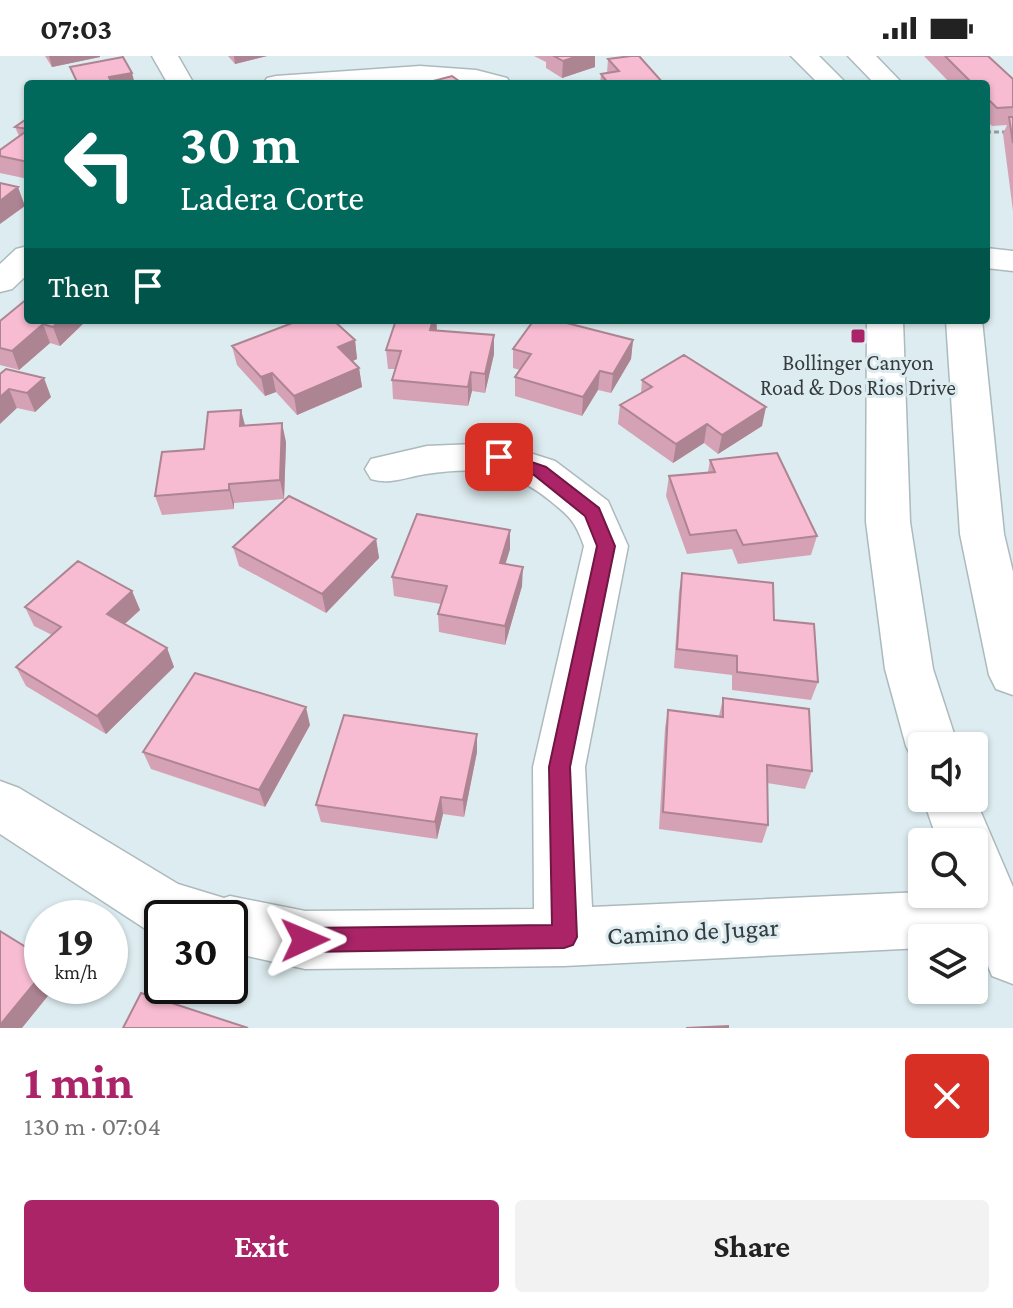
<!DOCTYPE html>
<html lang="en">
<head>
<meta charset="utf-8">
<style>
	body { margin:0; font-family:"Crimson Pro",serif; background:#f2f2f2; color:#222; height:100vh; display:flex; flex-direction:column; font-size:30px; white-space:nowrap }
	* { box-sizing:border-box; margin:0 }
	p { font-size:26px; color:#767676 }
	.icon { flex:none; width:44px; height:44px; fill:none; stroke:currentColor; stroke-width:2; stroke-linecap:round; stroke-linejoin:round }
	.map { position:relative; height:972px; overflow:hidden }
	.details { display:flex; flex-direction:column; background:#fff; flex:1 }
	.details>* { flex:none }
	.top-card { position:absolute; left:24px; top:24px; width:966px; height:244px; border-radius:8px; box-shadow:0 2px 6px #0004; background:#00695c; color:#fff; overflow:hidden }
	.fabs { position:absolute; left:908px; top:676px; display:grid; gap:16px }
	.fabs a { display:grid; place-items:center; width:80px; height:80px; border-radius:8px; background:#fff; box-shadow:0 2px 6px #0004; font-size:40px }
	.speed { position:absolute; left:24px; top:844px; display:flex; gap:16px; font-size:40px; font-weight:700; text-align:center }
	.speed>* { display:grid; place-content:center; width:104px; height:104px; border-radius:50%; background:#fff; box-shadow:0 2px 6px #0004; line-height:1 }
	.speed small { font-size:20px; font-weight:400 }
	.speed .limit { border:4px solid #111; border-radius:12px; background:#fff; color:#111 }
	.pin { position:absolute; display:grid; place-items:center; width:68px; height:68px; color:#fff; margin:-34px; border-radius:16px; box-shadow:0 4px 12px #0006 }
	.me { position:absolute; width:88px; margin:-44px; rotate:89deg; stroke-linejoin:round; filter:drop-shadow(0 0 6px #0008) }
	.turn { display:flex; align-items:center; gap:28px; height:168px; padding:0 24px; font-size:36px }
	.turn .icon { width:104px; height:104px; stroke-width:2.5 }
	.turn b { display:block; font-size:56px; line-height:68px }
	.then { display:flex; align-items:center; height:76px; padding:0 24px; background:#0003; gap:16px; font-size:30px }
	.round { display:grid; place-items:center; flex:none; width:84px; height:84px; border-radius:8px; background:#f2f2f2 }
	.head { display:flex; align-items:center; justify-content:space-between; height:136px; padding:0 24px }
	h1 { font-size:48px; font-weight:700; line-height:60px; color:#ac2468 }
	.button { display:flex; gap:16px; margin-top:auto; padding:16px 24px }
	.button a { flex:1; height:92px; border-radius:8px; background:#ac2468; color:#fff; font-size:32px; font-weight:700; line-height:92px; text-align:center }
	.button a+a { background:#f2f2f2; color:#222 }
	.status { display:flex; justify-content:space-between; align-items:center; height:56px; padding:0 40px; background:#fff; direction:ltr }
	.status svg { height:22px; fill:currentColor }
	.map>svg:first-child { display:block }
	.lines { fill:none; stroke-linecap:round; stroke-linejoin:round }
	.minor-casing { stroke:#acbabe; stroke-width:3 }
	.secondary-casing { stroke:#acbabe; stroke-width:3 }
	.path { stroke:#929da0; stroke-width:3; stroke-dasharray:5 3; stroke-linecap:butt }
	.minor { fill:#fff; fill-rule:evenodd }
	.secondary { fill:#fff; fill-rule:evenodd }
	.wall { fill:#d4a2b4 }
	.shaded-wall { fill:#ad8492 }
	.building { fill:#f7bcd1; stroke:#ad8492; stroke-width:2 }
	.route { fill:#ac2468; stroke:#701744; stroke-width:2 }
	.poi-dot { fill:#ac2468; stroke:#ddecf0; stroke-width:3 }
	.labels { text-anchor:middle; stroke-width:6; stroke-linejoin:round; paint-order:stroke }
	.poi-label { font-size:22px; fill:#363c3e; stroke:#ddecf0 }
	.near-street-label { font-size:26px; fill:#363c3e; stroke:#ddecf0 }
</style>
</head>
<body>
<div class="status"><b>07:03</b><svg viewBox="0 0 49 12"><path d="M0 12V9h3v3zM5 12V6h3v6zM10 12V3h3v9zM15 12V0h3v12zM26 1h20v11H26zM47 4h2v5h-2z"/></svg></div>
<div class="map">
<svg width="1013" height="972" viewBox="0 0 1013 972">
	<rect width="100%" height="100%" fill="#ddecf0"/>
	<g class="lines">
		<!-- minor casing -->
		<g class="minor-casing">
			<path id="minor" d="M152,0H178L194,28H168Z
				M420,10L476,14L507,22L511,28H263L267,22L276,20Z
				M28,190V218L12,233L0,236V208L16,193Z
				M986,192L1013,195V215L986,212Z
				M499,387L555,405L608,445L628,490L585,711L592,851L922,836L974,838V834L1013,832V888L974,890V882H922V892L564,910L305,913L230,896V862H162V880L147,874L0,778V725L19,732L178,828L224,842L230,840L305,855L534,853L533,711L584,490C575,464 569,460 548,443C509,412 474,411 426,418C406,421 391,429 371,423L365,413L371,403L427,390Z"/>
		</g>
		<!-- secondary casing -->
		<g class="secondary-casing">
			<path id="secondary" d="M791,0H819L847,28H819Z
				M848,0H876L903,28H875Z
				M867,264H903L910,466L933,613L958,690H922V709L914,706L906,690L885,613L866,466Z
				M946,264H982L1004,478L1013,516V639L996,633L989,619L960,478Z
				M922,740H974L1013,831V928L992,920L959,838H974V786H938Z"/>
		</g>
		<!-- path -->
		<path class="path" d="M986,76H1013"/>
		<!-- minor -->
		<use href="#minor" class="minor"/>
		<!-- secondary -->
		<use href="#secondary" class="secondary"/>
	</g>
	<!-- wall -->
	<path class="wall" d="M45,0H100V1L52,11Z
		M228,0H267L235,8Z
		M534,0H595V11L562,22L546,12V6Z
		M924,0H988L1013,23V155L1003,78L1007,69L992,70L986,64V28H951Z
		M608,3L664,28H600L601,18L607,17Z
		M28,62V123L0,117V94L19,80L15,71Z
		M28,264H87L60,290L50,287L19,314L0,309V265Z
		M396,264H436L437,275L494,279V298L485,337L472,335L468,350L393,343L392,324L395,313H388L386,294Z
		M355,284L357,303L353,305L359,312L362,331L297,359L276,336L265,340L237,309L232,290Z
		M633,284L631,303L611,337L598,334L582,360L515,340V321L520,314L513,312V293Z
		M0,318L51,341L35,356L17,352Z
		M642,324L762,370L718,398L704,387L673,407L618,368L620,349L641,337Z
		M245,370L286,386L284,443L234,447V453L162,459L155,440L204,393Z
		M710,404L817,480L811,499L738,508L732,493L687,498L666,440L669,420L708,416Z
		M376,483L379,502L326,557L239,510L233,491Z
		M510,493L505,508L522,530L505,589L439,576L438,558L441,548L394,540L392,521Z
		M682,517L774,564L818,626L811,644L732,634V619L674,612L679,536Z
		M132,535L140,554L124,568L167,592L174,611L106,678L26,630L16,611L52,579L34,570L25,551Z
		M723,642L812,715L805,733L767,727L768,769L762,787L659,773L665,672L668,654L719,660Z
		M310,669L265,751L151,713L143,696Z
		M477,696L464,761L443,758L437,783L321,766L316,749Z"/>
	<!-- shaded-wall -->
	<path class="shaded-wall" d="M49,0H100V1L52,11Z
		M234,0H267L235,8Z
		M578,0H595V11L562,22L563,5Z
		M132,17L135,28H110L109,21Z
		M18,131L25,150L0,168V145Z
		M60,264H87L60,290L53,271Z
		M433,264H436L437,274H430Z
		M43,268L50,287L19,314L12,295Z
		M494,279V298L485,337V318Z
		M355,284L357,303L341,310L338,291Z
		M633,284L631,303L611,337L613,318Z
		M359,312L362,331L297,359L294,340Z
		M600,315L598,334L582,360L583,341Z
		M471,316L472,335L468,350V331Z
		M272,317L276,336L265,340L261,321Z
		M44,322L51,341L35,356L27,337Z
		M9,333L17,352L0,368V341Z
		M766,351L762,370L718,398L722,379Z
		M241,354L246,373L240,370Z
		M282,367L286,386L284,443L280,424Z
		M707,368L704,387L673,407L676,388Z
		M229,428L234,447V453L229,434Z
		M510,474V493L500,526V507Z
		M376,483L379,502L326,557L322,538Z
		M523,511L522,530L505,589V570Z
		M132,535L140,554L115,577L107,558Z
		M167,592L174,611L106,678L97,660Z
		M306,651L310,669L265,751L259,734Z
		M477,678V696L464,761L463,744Z
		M441,741L443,758L437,783L435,766Z
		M42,918V930H56L22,972H0V969Z"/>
	<!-- building -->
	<path class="building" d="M554,0H578L563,5Z
		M631,0H639L664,28H609L601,18L619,15L608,3Z
		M945,0H988L1013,23V51L997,52L986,41V28H973Z
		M123,1L132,17L109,21L112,28H78L70,11Z
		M452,20L463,28H422Z
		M1009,61H1013V87Z
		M28,62V73L15,71Z
		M28,74V106L0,100V94Z
		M0,127L18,131L0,145Z
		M28,242V264H60L53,271L43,268L12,295L0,292V265Z
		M300,264H333L355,284L338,291L359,312L294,340L272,317L261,321L232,290Z
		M396,264H433L430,274L494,279L485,318L471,316L468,331L392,324L401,295L386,294Z
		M534,264H555L633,284L613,318L600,315L583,341L515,321L531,298L513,293Z
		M684,299L766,351L722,379L707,368L676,388L620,349L652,331L642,324Z
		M6,313L44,322L27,337L9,333L0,341V318Z
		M241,354L240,370L282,367L280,424L229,428V434L155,440L162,396L204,393L208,356Z
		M777,397L817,480L743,489L736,474L690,479L669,420L715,416L710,404Z
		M289,440L376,483L322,538L233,491Z
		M417,458L510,474L500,507L523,511L505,570L438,558L447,530L392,521Z
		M78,505L132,535L107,558L167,592L97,660L16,611L61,571L25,551Z
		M682,517L773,527L774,564L814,568L818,626L737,616V600L677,593Z
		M195,617L306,651L259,734L143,696Z
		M723,642L809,653L812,715L767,709L768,769L663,756L668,654L723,661Z
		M344,659L477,678L463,744L441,741L435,766L316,749Z
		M0,875L42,901V918L0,969Z
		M141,937L248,972H123Z
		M728,970V972H686Z"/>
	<!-- route -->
	<path class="route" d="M499,395L546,411L599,452L615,490L570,711L577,881L573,889L564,892L305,896L297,892L293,884L297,876L305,872L552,869L549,711L597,490L585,460L534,419L493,405L490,401L493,397Z"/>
	<!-- markers -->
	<rect class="poi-dot" x="850" y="272" width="16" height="16" rx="4"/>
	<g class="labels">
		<!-- poi labels -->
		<g class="poi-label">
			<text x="858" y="314">Bollinger Canyon<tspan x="858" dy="25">Road &amp; Dos Rios Drive</tspan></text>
		</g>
		<!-- near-street labels -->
		<g class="near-street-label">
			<text transform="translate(693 875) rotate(-3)" y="9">Camino de Jugar</text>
		</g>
	</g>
</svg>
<div class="fabs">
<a><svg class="icon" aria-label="sound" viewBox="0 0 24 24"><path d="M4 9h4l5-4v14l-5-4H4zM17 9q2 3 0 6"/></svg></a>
<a><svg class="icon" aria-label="search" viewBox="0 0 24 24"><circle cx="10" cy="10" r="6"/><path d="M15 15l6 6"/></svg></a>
<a><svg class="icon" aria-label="layers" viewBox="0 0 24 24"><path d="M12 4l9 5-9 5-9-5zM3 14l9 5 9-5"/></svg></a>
</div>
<div class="speed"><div>19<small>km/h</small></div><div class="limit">30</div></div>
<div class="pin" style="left:499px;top:401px;background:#d93025"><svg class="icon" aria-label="arrive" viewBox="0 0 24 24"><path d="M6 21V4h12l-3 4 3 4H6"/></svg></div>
<svg class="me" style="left:305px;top:884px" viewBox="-20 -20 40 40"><path d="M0-17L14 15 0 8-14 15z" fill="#ac2468" stroke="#fff" stroke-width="4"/></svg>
<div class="top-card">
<div class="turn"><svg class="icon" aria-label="left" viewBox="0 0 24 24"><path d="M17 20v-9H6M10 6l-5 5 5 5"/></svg><div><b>30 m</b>Ladera Corte</div></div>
<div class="then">Then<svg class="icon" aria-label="arrive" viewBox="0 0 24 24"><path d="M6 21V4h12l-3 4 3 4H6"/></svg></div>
</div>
</div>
<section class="details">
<div class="head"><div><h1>1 min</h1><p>130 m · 07:04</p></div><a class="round" style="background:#d93025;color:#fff"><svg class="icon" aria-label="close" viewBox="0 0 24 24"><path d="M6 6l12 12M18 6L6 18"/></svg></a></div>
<div class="button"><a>Exit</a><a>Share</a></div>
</section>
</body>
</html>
